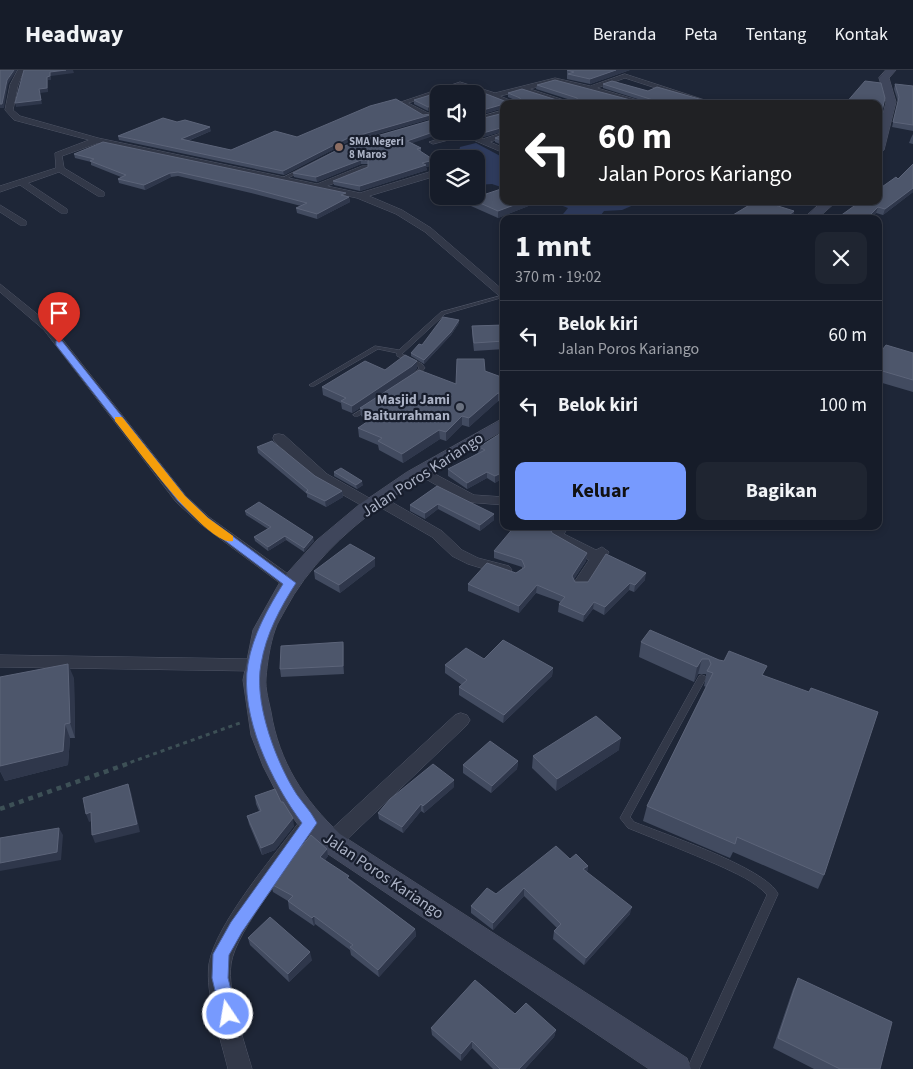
<!DOCTYPE html>
<html lang="id">
<head>
<meta charset="utf-8">
<style>
	body { margin:0; font-family:"Source Sans 3",sans-serif; background:#1f2531; color:#f1f3f6; height:100vh; display:flex; flex-direction:column; font-size:19px; white-space:nowrap }
	* { box-sizing:border-box; margin:0 }
	p { font-size:16px; color:#9ea1a8 }
	.icon { flex:none; width:28px; height:28px; fill:none; stroke:currentColor; stroke-width:2; stroke-linecap:round; stroke-linejoin:round }
	.map { position:relative; flex:1; overflow:hidden }
	.panel { position:absolute; left:500px; top:145px; width:382px; height:315px; display:flex; flex-direction:column; background:#161c29; border-radius:10px; box-shadow:0 2px 8px #0003,0 0 0 1px #353a46 }
	.panel>* { flex:none }
	.banner { position:absolute; left:500px; top:30px; width:382px; height:105px; border-radius:10px; box-shadow:0 2px 8px #0003,0 0 0 1px #353a46; background:#202124; color:#fff; overflow:hidden }
	.buttons { position:absolute; left:430px; top:15px; display:grid; gap:10px }
	.buttons a { display:grid; place-items:center; width:55px; height:55px; border-radius:10px; background:#161c29; box-shadow:0 2px 8px #0003,0 0 0 1px #353a46; font-size:25px }
	.pin { position:absolute; display:grid; place-items:center; width:42px; height:42px; color:#fff; margin:-51px -21px; border-radius:50% 50% 50% 0; rotate:-45deg; box-shadow:0 0 5px #0007 }
	.pin .icon { rotate:45deg }
	.me { position:absolute; width:55px; margin:-28px; rotate:348deg; stroke-linejoin:round; filter:drop-shadow(0 0 4px #0008) }
	.turn { display:flex; align-items:center; gap:18px; height:105px; padding:0 15px; font-size:22px }
	.turn .icon { width:65px; height:65px; stroke-width:2.5 }
	.turn b { display:block; font-size:35px; line-height:42px }
	.round { display:grid; place-items:center; flex:none; width:52px; height:52px; border-radius:10px; background:#1f2531 }
	.summary { display:flex; align-items:center; justify-content:space-between; height:85px; padding:0 15px }
	h1 { font-size:30px; font-weight:700; line-height:38px }
	.action { display:flex; gap:10px; margin-top:auto; padding:10px 15px }
	.action a { flex:1; height:58px; border-radius:10px; background:#779afe; color:#111; font-size:20px; font-weight:700; line-height:58px; text-align:center }
	.action a+a { background:#1f2531; color:#f1f3f6 }
	ul { padding:0; list-style:none }
	li { display:flex; align-items:center; gap:15px; height:70px; padding:0 15px; border-top:1px solid #353a46 }
	li div { flex:1 }
	li b { display:block; font-size:19px }
	li em { font-style:normal }
	header { display:flex; align-items:center; gap:30px; box-sizing:border-box; height:70px; padding:0 25px; background:#161c29; border-bottom:1px solid #353a46 }
	header strong { font-size:24px }
	nav { display:flex; gap:28px; margin-inline-start:auto; font-size:18px }
	.map>svg:first-child { display:block }
	.water { fill:#2f3c5e }
	.lines { fill:none; stroke-linecap:round; stroke-linejoin:round }
	.service-casing { stroke:#4f5566; stroke-width:1 }
	.minor-casing { stroke:#4f5566; stroke-width:1 }
	.secondary-casing { stroke:#4f5566; stroke-width:1 }
	.path-far1 { stroke:#3d5056; stroke-width:3; stroke-dasharray:4 4; stroke-linecap:butt }
	.path { stroke:#3d5056; stroke-width:4.5; stroke-dasharray:5 5; stroke-linecap:butt }
	.service { fill:#323848; fill-rule:evenodd }
	.minor { fill:#323848; fill-rule:evenodd }
	.secondary { fill:#3f465b; fill-rule:evenodd }
	.wall { fill:#424b60 }
	.shaded-wall { fill:#2f374b }
	.building { fill:#4d566b; stroke:#5c6479 }
	.route { fill:#779afe; stroke:#4d64a5 }
	.slow { fill:#f59e0b }
	.education-dot { fill:#8d6e63; stroke:#171d2c; stroke-width:2 }
	.worship-dot { fill:#6b7280; stroke:#171d2c; stroke-width:2 }
	.labels { text-anchor:middle; stroke-width:4.5; stroke-linejoin:round; paint-order:stroke }
	.far-poi-label { font-size:11px; font-weight:bold; fill:#abb2c5; stroke:#171d2c; text-anchor:start }
	.poi-label { font-size:14px; font-weight:bold; fill:#abb2c5; stroke:#171d2c; text-anchor:end }
	.near-street-label { font-size:16px; fill:#abb2c5; stroke:#171d2c }
</style>
</head>
<body>
<header>
<strong>Headway</strong>
<nav><a>Beranda</a><a>Peta</a><a>Tentang</a><a>Kontak</a></nav>
</header>
<div class="map">
<svg width="913" height="999" viewBox="0 0 913 999">
	<rect width="100%" height="100%" fill="#1e2637"/>
	<!-- water -->
	<path class="water" d="M476,73L504,88V118L492,114L476,115V89H463L458,86L460,77Z
		M550,131H643L622,140L604,141L598,149H559L568,138Z"/>
	<g class="lines">
		<!-- service casing -->
		<g class="service-casing">
			<path id="service" d="M352,73L355,74L286,109L282,108Z
				M504,225V227L445,244L403,283L402,284L422,294L425,298L416,308H412L411,307L419,298L418,296L397,286V283L378,279L314,316H310L309,315L375,276L399,280L441,242Z
				M369,335L372,337L371,338L358,346H354L353,345Z
				M702,605L705,606L706,608L630,747L634,752C664,764 766,798 778,824L699,999H687L767,825C755,811 735,803 718,795C688,782 658,770 628,758L620,748L699,606Z"/>
		</g>
		<!-- minor casing -->
		<g class="minor-casing">
			<path id="minor" d="M18,0H24L18,15L13,40L20,46L98,68L317,114L362,96H368V100L327,116L360,123L439,99V105L369,126L402,140L431,158L504,221V230L425,162L396,144L357,128L98,73L62,86L64,98L104,122V126H98L59,102L28,113L67,139V143H61L20,115L0,122V116L56,98L55,83L89,70L14,50L5,40L10,15Z
				M625,4L717,34H705L625,8L597,18L651,34H638L555,12L530,19L576,34H563L521,21L500,26L519,34H507L460,16L408,33L428,43L439,40V45L424,48L398,33L460,12L495,23L555,8L590,16Z
				M504,40V45L476,53V48Z
				M454,61H465L483,69L504,62V67L490,72L504,78V83L464,66L433,74L429,72L457,63Z
				M0,135L26,151V155H20L0,142Z
				M0,214L52,256L186,426L209,447L295,509L298,513L295,517H285L199,453L176,432L44,260L0,222Z
				M279,364L284,365L327,404L371,429L378,426L383,427L442,461L462,480L478,488L509,496L512,500L504,505L468,494L452,486L432,467L378,436L371,439L366,438L317,410L274,371L273,368L274,365Z
				M422,397L474,425L504,427V435L466,432L417,404L415,401L417,398Z
				M553,456H569L564,464L596,480L602,477L609,482L586,518H576L573,514L589,490L552,469L549,461Z
				M0,585L254,589L260,591L262,595L260,599L254,601L0,597Z
				M461,643L467,645L470,650L467,655L338,778L331,780L324,778L321,772L324,766L455,645Z
				M310,745L317,747L320,753L317,759C296,788 235,861 231,894C227,922 244,971 252,999H228C221,969 205,925 209,894C215,854 278,781 303,747Z"/>
		</g>
		<!-- secondary casing -->
		<g class="secondary-casing">
			<path id="secondary" d="M886,0H896L889,8L896,32L884,80L879,83V60L886,32L879,8Z
				M823,131H837L817,149H803Z
				M504,348V360C424,406 330,455 285,540C282,546 277,553 275,560C270,574 267,594 266,608C265,619 269,632 271,642C279,692 304,730 340,764L687,988L691,999H649L322,780L299,756L281,731L263,696L251,665L243,610L253,560L281,510L317,470L360,434L407,402Z"/>
		</g>
		<!-- path-far1 -->
		<path class="path-far1" d="M123,695L240,653"/>
		<!-- path -->
		<path class="path" d="M0,739L127,694"/>
		<!-- service -->
		<use href="#service" class="service"/>
		<!-- minor -->
		<use href="#minor" class="minor"/>
		<!-- secondary -->
		<use href="#secondary" class="secondary"/>
	</g>
	<!-- wall -->
	<path class="wall" d="M567,0H630L590,14L567,9Z
		M555,10L638,32L644,31L603,18V14L612,11L648,21L657,17L717,34H504V38L476,46V24H439V39L428,41L414,34V30L463,15L507,32L517,31L508,27V23L522,19L563,32L574,31L536,19L537,15Z
		M895,14L913,16V61L892,57L898,32L894,19Z
		M439,43L412,73L421,78V82L434,90V95L426,97L427,100L360,121L334,115L333,111L368,97V94H361L317,112L294,107L293,103L431,50L430,49L346,73L284,105L119,70L118,66L177,52L211,61L188,71L231,80Z
		M504,43V61L483,67L470,61H476V50Z
		M504,64V76L495,72V68Z
		M913,64V74L909,73L911,68Z
		M74,84L347,127H349L350,132L317,149L297,143L296,138L301,136L251,123L178,106L171,107L145,120L119,113L118,109L121,107L91,95V92L75,88Z
		M913,94V122L883,145L876,143L870,149H836L898,109Z
		M471,129L504,131H537L536,133L498,148L471,136Z
		M794,141L793,146L790,149H732L733,145Z
		M459,253L451,265L424,294L411,286V283L422,275Z
		M504,255V279L474,281L472,264V256Z
		M913,283V322L879,312V284Z
		M417,291V298L413,304L456,314L485,301L504,308V333L498,331L469,357L462,355L446,371L440,369L403,393L379,380L378,375L359,367L358,358L370,350L361,346L360,338L352,343L342,339L341,333L323,325L322,317Z
		M504,364V412L501,409L495,413L487,408L467,419L448,406V399L478,383L479,377Z
		M257,377L315,406L342,421L343,427L326,437L307,427V424L258,383Z
		M334,402L363,415L357,419L334,406Z
		M437,416L494,450L480,461L438,439L425,449L410,441V435Z
		M245,441L314,471L304,482L286,470L268,481L255,471L254,467L268,459L246,445Z
		M551,456L550,458L552,463L587,483L586,491L574,509L575,512L645,510L634,522L629,520L604,545L593,539L583,552L558,542L559,534L561,532L536,523L519,543L468,521V514L516,503L522,499V497L494,488V481Z
		M375,488V496L340,523L315,509L314,501Z
		M343,572L344,581V604L281,607L280,599Z
		M641,572L719,590L764,605L824,805L818,819L733,782L730,788L643,751L647,736L706,617L704,616L706,606V604H698L694,612L639,587Z
		M484,589L553,598L552,606L503,653L459,625V617L462,615L445,603V595Z
		M0,607L74,608L75,668H70L68,695L5,711L0,701Z
		M619,680L556,721L532,698L533,686Z
		M518,691L517,699L491,723L463,703V695Z
		M454,717L424,743L421,741L403,763L379,749L378,743Z
		M255,726L281,732L294,756L275,780L262,785L249,754L247,746L259,741L256,734Z
		M327,779L328,786L325,790L415,859L416,866L379,907L351,885L350,880L315,854L314,856L289,839L288,831L273,822L271,814Z
		M570,789L588,796L587,802L630,844L584,895L553,869L554,861L557,858L524,826L493,860L471,843V836Z
		M248,868L312,890L289,912L250,875Z
		M798,908L880,999H814L773,978L793,919Z
		M515,944L556,960L554,967L525,999H493L472,978L461,991L432,965L431,958Z"/>
	<!-- shaded-wall -->
	<path class="shaded-wall" d="M14,0H17L8,14L4,38H0V34L7,10Z
		M66,0H73L74,3L51,6V10H48V22L40,23L42,34L16,37L15,33L39,19L50,2Z
		M616,0H630L590,14V9Z
		M504,34L503,38L476,46V42Z
		M439,35V39L428,41V37Z
		M430,45V49L346,73L284,105L283,101L346,69Z
		M210,57L211,61L182,73L181,69Z
		M504,57V61L483,67V63Z
		M439,60V61H448L407,75V71Z
		M361,90V94L317,112L316,107Z
		M434,90V95L426,97L427,100L360,121V116L422,93Z
		M170,103L171,107L145,120L144,115Z
		M913,118V122L883,145L885,139Z
		M349,127L350,132L317,149V144Z
		M525,131H537L536,133L498,148V141Z
		M878,137L876,143L870,149H866Z
		M794,141L793,146L790,149H784Z
		M459,250V253L451,265L424,294V290Z
		M417,291V298L413,304L352,343V336Z
		M498,323V331L469,357V348Z
		M462,346V355L446,371V362Z
		M439,360L440,369L403,393L402,384Z
		M487,402V408L467,419V413Z
		M501,403V409L495,413V406Z
		M362,411L363,415L357,419L356,415Z
		M342,421L343,427L326,437L325,431Z
		M438,434V439L425,449V443Z
		M494,444V450L480,461V455Z
		M285,466L286,470L268,481V477Z
		M313,467L314,471L304,482V478Z
		M587,483L586,491L571,513L572,506Z
		M375,488V496L340,523L339,515Z
		M646,503L645,510L634,522L635,515Z
		M630,513L629,520L604,545L605,537Z
		M537,515L536,523L519,543V536Z
		M594,532L593,539L583,552L584,545Z
		M343,572L344,581V604L343,596Z
		M702,589L698,604L694,612L697,597Z
		M68,594L74,608L75,668L70,653Z
		M553,598L552,606L503,653L504,645Z
		M65,654L70,668L68,695L5,711L0,701V696Z
		M621,668L619,680L556,721L557,709Z
		M518,691L517,699L491,723L492,716Z
		M454,710V717L424,743L423,736Z
		M128,714L131,722L140,762L95,773L92,765Z
		M421,734V741L403,763L402,757Z
		M91,742L95,750L89,752L86,744Z
		M293,748L294,756L275,780L262,785L261,778Z
		M59,758L63,765L61,790L0,801V793Z
		M327,779L328,786L321,795L320,787Z
		M588,796L587,803L583,799Z
		M524,818V826L493,860V853Z
		M632,837L630,844L584,895L586,888Z
		M314,846L315,854L314,856L312,848Z
		M415,859L416,866L379,907L378,900Z
		M310,882L312,890L289,912L288,904Z
		M556,960L554,967L525,999H519Z
		M472,971V978L461,991V984Z"/>
	<!-- building -->
	<path class="building" d="M0,0H14L7,10L2,34H0Z
		M24,0H66L50,2V6L47,7V18L39,19L41,30L15,33Z
		M567,0H616L590,9L568,4L574,2Z
		M555,10L638,32L653,30L603,14L612,11L648,21L657,17L717,34H504L476,42V24H439V35L428,37L414,30L463,15L507,32L521,31L520,28L508,23L522,19L563,32L578,31L577,28L537,15Z
		M865,11L881,13L885,28L879,54V34H845Z
		M895,14L913,16V55L893,52L899,27Z
		M396,29L423,45L439,43V60L407,71L421,78L417,79L434,90L422,93L426,95L360,116L333,111L368,97V90H361L316,107L293,103L349,74L432,50L434,47L430,45L346,69L283,101L118,66L163,48L177,52L185,50L210,57L181,69L231,80L275,61L297,67L370,36Z
		M504,43V57L483,63L476,60V50Z
		M504,64V71L495,68Z
		M103,72L346,123L341,125L349,127L317,144L296,138L307,133L250,118L178,102L170,103L144,115L118,109L126,105L90,91L94,89L74,84Z
		M913,94V118L885,139L878,137L866,149H836L861,131H879V119L896,107L898,109Z
		M504,118V131H525L498,141L471,129Z
		M756,131H762L794,141L784,149H744L733,145Z
		M813,146L822,149H812Z
		M443,247L459,250L451,262L424,290L411,283L419,274L422,275Z
		M504,255V271L474,273L472,256Z
		M886,275L913,283V310L879,300V284Z
		M405,285L417,291L412,296L352,336L341,331L346,328L322,317L365,291L385,300Z
		M457,289H484L485,301L504,308V324L498,323L469,348L462,346L446,362L439,360L402,384L378,371L382,368L358,358L377,345L360,338L419,300L456,314Z
		M501,363L504,364V405L501,403L495,406L487,402L467,413L448,399L485,380L479,377Z
		M272,371L315,406L342,421L325,431L306,422L308,420L257,377Z
		M341,398L362,411L356,415L334,402Z
		M437,416L494,444L480,455L438,434L425,443L410,435Z
		M259,432L313,467L304,478L285,466L268,477L254,467L271,457L245,441Z
		M515,456H549L552,463L587,483L572,506L575,512H588L606,484L646,503L635,515L630,513L605,537L594,532L584,545L559,534L565,527L537,515L519,536L468,514L487,493L516,503L525,497L522,490L494,481Z
		M350,474L375,488L339,515L314,501Z
		M650,560L719,590L724,591L729,581L767,596L762,605L809,622L811,618L878,642L824,805L737,767L735,774L647,736L713,603L707,601L711,594L709,589H702L697,597L641,572Z
		M503,570L553,598L504,645L459,617L467,610L445,595L466,578L484,589Z
		M343,572V596L280,599L281,576Z
		M68,594L70,653L65,654L63,681L0,696V607Z
		M596,646L621,668L557,709L533,686Z
		M490,671L518,691L492,716L463,695Z
		M433,694L454,710L423,736L421,734L402,757L378,743L390,729Z
		M128,714L137,754L92,765L91,742L86,744L83,728Z
		M275,719L281,732H283L293,748L273,773L261,778L247,746L261,741L255,726Z
		M59,758L57,782L0,793V768Z
		M311,765L327,779L320,787L349,806L347,808L415,859L378,900L350,877L353,875L314,846L312,848L288,831L293,826L271,814Z
		M556,776L570,789L576,784L588,796L583,799L632,837L586,888L554,861L561,854L524,818L493,853L471,836L487,818L496,824Z
		M270,847L310,882L288,904L248,868Z
		M798,908L892,952L880,999H840L778,968Z
		M475,910L515,944L526,933L556,960L519,999H500L472,971L461,984L431,958Z"/>
	<!-- route -->
	<path class="route" d="M56,271H62L185,426L208,448L296,513C280,538 266,564 261,594C254,630 273,683 291,715C298,729 310,739 317,753L242,862L229,885L228,908L237,944L234,950L228,952L222,950L212,908L213,884L231,852L302,753C272,713 239,645 248,594C253,565 268,538 283,514L200,452L178,431L56,275Z"/>
	<!-- slow -->
	<path class="slow" d="M115,347H122L185,426L208,448L233,466V471C208,478 132,372 115,351Z"/>
	<!-- markers -->
	<circle class="education-dot" cx="339" cy="77" r="5"/>
	<circle class="worship-dot" cx="460" cy="337" r="5"/>
	<g class="labels">
		<!-- far-poi labels -->
		<g class="far-poi-label">
			<text x="349" y="75">SMA Negeri<tspan x="349" dy="13">8 Maros</tspan></text>
		</g>
		<!-- poi labels -->
		<g class="poi-label">
			<text x="450" y="334">Masjid Jami<tspan x="450" dy="16">Baiturrahman</tspan></text>
		</g>
		<!-- near-street labels -->
		<g class="near-street-label">
			<text transform="translate(422 404) rotate(-33)" y="6">Jalan Poros Kariango</text>
			<text transform="translate(384 805) rotate(34)" y="6">Jalan Poros Kariango</text>
		</g>
	</g>
</svg>
<div class="buttons">
<a><svg class="icon" aria-label="sound" viewBox="0 0 24 24"><path d="M4 9h4l5-4v14l-5-4H4zM17 9q2 3 0 6"/></svg></a>
<a><svg class="icon" aria-label="layers" viewBox="0 0 24 24"><path d="M12 4l9 5-9 5-9-5zM3 14l9 5 9-5"/></svg></a>
</div>
<div class="pin" style="left:59px;top:273px;background:#d93025"><svg class="icon" aria-label="arrive" viewBox="0 0 24 24"><path d="M6 21V4h12l-3 4 3 4H6"/></svg></div>
<svg class="me" style="left:228px;top:944px" viewBox="-20 -20 40 40"><circle r="17" fill="#779afe" stroke="#fff" stroke-width="3"/><path d="M0-11L8 9 0 5-8 9z" fill="#fff"/></svg>
<div class="banner">
<div class="turn"><svg class="icon" aria-label="left" viewBox="0 0 24 24"><path d="M17 20v-9H6M10 6l-5 5 5 5"/></svg><div><b>60 m</b>Jalan Poros Kariango</div></div>
</div>
<section class="panel">
<div class="summary"><div><h1>1 mnt</h1><p>370 m · 19:02</p></div><a class="round"><svg class="icon" aria-label="close" viewBox="0 0 24 24"><path d="M6 6l12 12M18 6L6 18"/></svg></a></div>
<ul>
<li><svg class="icon" aria-label="left" viewBox="0 0 24 24"><path d="M17 20v-9H6M10 6l-5 5 5 5"/></svg><div><b>Belok kiri</b><p>Jalan Poros Kariango</p></div><em>60 m</em></li>
<li><svg class="icon" aria-label="left" viewBox="0 0 24 24"><path d="M17 20v-9H6M10 6l-5 5 5 5"/></svg><div><b>Belok kiri</b></div><em>100 m</em></li>
</ul>
<div class="action"><a>Keluar</a><a>Bagikan</a></div>
</section>
</div>
</body>
</html>
